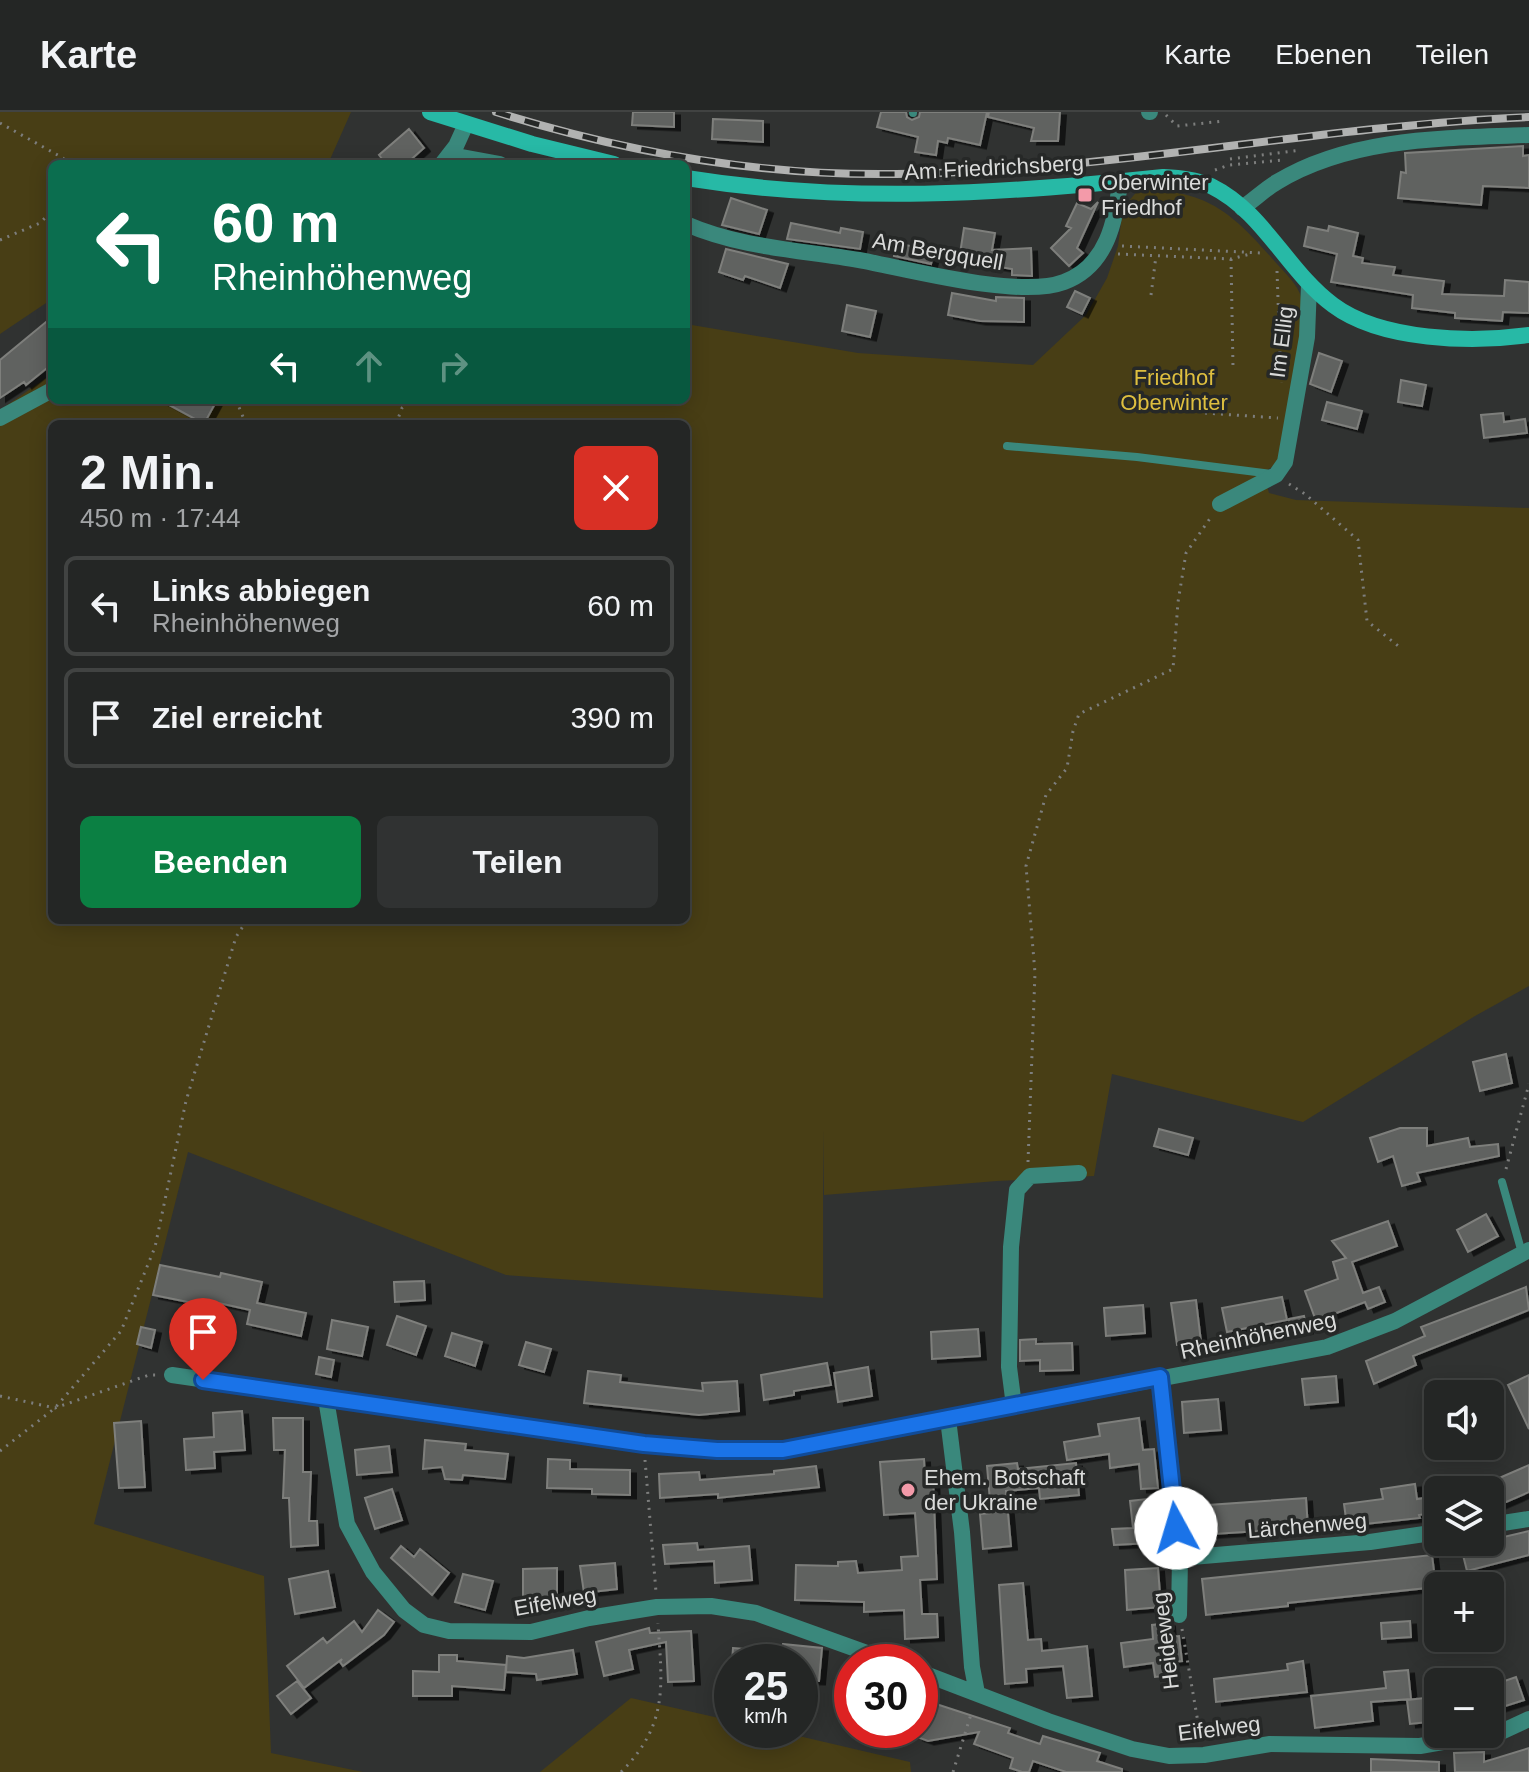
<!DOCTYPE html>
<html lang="de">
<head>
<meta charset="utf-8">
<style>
	body { margin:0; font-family:Arial,sans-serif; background:#303232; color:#f1f3f6; height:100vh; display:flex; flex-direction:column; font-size:30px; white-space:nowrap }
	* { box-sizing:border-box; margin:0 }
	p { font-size:26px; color:#a3a5a7 }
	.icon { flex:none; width:44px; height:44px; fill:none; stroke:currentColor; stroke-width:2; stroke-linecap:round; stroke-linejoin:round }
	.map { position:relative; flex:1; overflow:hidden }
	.side { position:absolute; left:48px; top:308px; width:642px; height:504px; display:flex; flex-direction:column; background:#242625; border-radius:12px; box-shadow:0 4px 20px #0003,0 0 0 2px #414342 }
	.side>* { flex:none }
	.banner { position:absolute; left:48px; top:48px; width:642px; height:244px; border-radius:12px; box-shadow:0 4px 20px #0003,0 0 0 2px #414342; background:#0b6e4f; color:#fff; overflow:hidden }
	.tools { position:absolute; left:1424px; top:1268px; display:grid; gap:16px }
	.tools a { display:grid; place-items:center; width:80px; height:80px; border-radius:12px; background:#242625; box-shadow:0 4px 20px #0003,0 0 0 2px #414342; font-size:40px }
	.speed { position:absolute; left:714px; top:1532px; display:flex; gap:16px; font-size:40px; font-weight:700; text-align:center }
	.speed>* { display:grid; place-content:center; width:104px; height:104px; border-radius:50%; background:#242625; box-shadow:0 4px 20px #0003,0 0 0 2px #414342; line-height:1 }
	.speed small { font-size:20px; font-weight:400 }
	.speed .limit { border:12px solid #d22; background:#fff; color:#111 }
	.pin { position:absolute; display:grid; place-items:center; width:68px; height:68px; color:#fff; margin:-82px -34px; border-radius:50% 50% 50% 0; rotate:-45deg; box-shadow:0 0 8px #0007 }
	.pin .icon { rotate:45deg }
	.me { position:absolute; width:88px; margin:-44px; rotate:354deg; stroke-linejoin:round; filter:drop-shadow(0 0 6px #0008) }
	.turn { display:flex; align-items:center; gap:28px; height:168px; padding:0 32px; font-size:36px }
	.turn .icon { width:104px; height:104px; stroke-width:2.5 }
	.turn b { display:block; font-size:56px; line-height:68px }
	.lanes { display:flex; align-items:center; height:76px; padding:0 32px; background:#0003; justify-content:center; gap:40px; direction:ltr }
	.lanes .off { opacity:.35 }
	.round { display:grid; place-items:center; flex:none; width:84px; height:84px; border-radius:12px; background:#303232 }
	.summary { display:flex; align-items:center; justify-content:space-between; height:136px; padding:0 32px }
	h1 { font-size:48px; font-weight:700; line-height:60px }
	.primary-button { display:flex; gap:16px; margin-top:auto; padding:16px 32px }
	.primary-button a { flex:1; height:92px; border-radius:12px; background:#0b8043; color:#fff; font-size:32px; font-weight:700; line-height:92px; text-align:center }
	.primary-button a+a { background:#303232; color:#f1f3f6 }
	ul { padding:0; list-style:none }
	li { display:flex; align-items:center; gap:24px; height:100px; margin:0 16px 12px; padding:0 16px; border:4px solid #414342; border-radius:12px }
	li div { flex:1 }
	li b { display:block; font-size:30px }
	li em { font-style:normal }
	header { display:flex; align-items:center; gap:48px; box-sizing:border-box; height:112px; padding:0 40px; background:#242625; border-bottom:2px solid #414342 }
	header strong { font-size:38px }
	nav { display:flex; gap:44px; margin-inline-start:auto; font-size:28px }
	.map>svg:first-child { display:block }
	.green { fill:#483e15; fill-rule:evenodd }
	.building { fill:#616260; stroke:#7e7f7c; stroke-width:2; filter:url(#shadow) }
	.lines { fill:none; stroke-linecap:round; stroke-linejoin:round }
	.path { stroke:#7d7e7d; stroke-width:3; stroke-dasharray:2 6; stroke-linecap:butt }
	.lane { stroke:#3a887c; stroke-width:8 }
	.street { stroke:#3a887c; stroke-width:16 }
	.secondary { stroke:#27b9a6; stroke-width:16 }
	.rail-casing { stroke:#b1b2b1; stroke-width:8 }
	.rail { stroke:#262827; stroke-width:5; stroke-dasharray:15; stroke-linecap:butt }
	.route-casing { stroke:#114b97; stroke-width:20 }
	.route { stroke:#1a73e8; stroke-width:14 }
	.poi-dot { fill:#f39aa9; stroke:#262827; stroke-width:3 }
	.labels { text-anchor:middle; stroke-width:7; stroke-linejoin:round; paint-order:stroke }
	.street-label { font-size:22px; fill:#dadbda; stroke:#262827 }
	.poi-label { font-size:22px; fill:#dadbda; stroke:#262827; text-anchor:start }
	.park-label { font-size:22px; fill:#debf3f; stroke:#262827 }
</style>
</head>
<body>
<header>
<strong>Karte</strong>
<nav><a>Karte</a><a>Ebenen</a><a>Teilen</a></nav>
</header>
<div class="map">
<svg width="1529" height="1660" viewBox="0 0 1529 1660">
	<defs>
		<filter id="shadow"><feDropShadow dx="6" dy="3.5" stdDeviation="0" flood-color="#0009"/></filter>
	</defs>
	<rect width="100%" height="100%" fill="#303231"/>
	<!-- green -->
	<path class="green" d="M0,0H351L328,52H52V187L0,222Z
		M1139,77C1211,79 1232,101 1278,153C1289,165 1301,176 1303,193C1306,240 1287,304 1279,351L1263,360L1269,381L1296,388L1529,396V874L1475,904L1303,1010L1112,962L1094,1064L997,1069L824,1083L823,1017V1186L506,1163L188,1040L94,1412L264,1464L271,1641L363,1660H0V298L52,262V288H352L358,291L362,288H686V212L858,241L1033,253L1086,203L1107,166L1118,134L1123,96ZM52,312H686V808H52Z
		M631,1586L732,1609V1618H773L910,1650L911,1660H540Z"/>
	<!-- building -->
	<path class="building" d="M633,0H674V15L632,13Z
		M881,0H906L907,5L912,8L919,5L920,0H987L980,33L948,26L947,31L938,29L936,43L915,40L918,25L877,15Z
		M989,0H1060L1058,29H1031L1034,16L988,5Z
		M713,7L763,9V30L712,27Z
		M409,17L424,36L406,52H386L379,43Z
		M1523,34V44L1529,43V76L1483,74L1481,93L1398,86L1401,60L1406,61L1405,41Z
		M731,86L767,98L759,122L722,113Z
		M1098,90L1077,136L1083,141L1069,154L1051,136L1071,116L1066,114L1077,91L1091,97Z
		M791,111L840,121L841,116L863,120L860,137L787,127Z
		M1329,114L1358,121L1353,144L1363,146L1362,151L1395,155L1393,163L1444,169L1442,182L1504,184L1505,168L1529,170V201L1503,200L1502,209L1455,206V201L1412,196L1413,183L1331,170L1337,142L1304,134L1308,115L1328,119Z
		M964,116L995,121L992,138L1031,136L1032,164L1012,163V157L959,148Z
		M896,131L934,139L931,152L894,144Z
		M726,137L788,152L780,176L745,164L743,168L719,160Z
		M1075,179L1090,186L1082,202L1067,195Z
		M952,181L996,189V185L1024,186V210L980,209L948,203Z
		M847,193L876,199L870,225L842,219Z
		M52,205V252L26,273L24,270L0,286V248Z
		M1319,241L1342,249L1331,280L1310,272Z
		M1401,268L1426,273L1422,294L1398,290Z
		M160,288H217L204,312Z
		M1327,290L1362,299L1357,317L1322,308Z
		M1503,301L1504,310L1525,307L1527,321L1484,326L1481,303Z
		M1506,942L1512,971L1480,979L1473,950Z
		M1400,1016H1427V1034L1468,1026L1470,1035L1498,1032L1499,1044L1417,1061L1420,1069L1402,1074L1393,1044L1378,1050L1370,1026Z
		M1159,1017L1193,1026L1188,1043L1154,1034Z
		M1486,1102L1498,1124L1468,1140L1457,1118Z
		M1388,1109L1397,1134L1352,1150L1363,1181L1379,1175L1385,1190L1368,1197L1365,1190L1316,1209L1305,1179L1338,1167L1333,1150L1346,1146L1332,1129Z
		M160,1153L220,1165L221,1161L262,1170L257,1191L306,1201L301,1224L247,1212L250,1198L214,1190L213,1195L153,1183Z
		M424,1169L425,1188L395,1190L394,1170Z
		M1526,1175L1529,1198L1413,1244L1416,1253L1374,1272L1366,1249L1425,1224L1421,1215Z
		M1282,1185L1287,1208L1227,1220L1222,1196Z
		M1196,1188L1201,1230L1177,1233L1171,1191Z
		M1143,1193L1145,1221L1106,1224L1104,1196Z
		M397,1204L426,1214L416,1243L387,1233Z
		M1304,1204L1307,1218L1291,1221L1289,1207Z
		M332,1208L368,1215L362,1244L327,1237Z
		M141,1215L155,1218L151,1236L137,1232Z
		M978,1217L980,1244L932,1247L931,1220Z
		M452,1221L482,1230L475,1254L445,1244Z
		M1036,1227V1232L1072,1231L1073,1258L1040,1259V1248L1020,1249V1228Z
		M526,1230L551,1237L544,1260L519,1253Z
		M319,1245L334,1248L331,1265L316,1262Z
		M827,1251L831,1273L794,1279V1283L764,1288L761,1263Z
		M868,1255L872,1284L838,1290L834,1261Z
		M588,1259L621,1263L620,1270L703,1279L702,1271L737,1269L739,1299L699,1303L584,1291Z
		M1529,1263V1317L1508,1273Z
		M1336,1264L1338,1290L1305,1293L1302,1267Z
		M1218,1287L1221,1318L1184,1321L1182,1290Z
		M242,1299L245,1338L214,1340L215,1356L186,1358L184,1327L214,1325L213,1301Z
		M273,1306H303V1360H311L309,1409H317L318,1433L291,1435L289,1386H283L285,1338H274Z
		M1139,1306L1143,1338L1154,1337L1158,1376L1141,1377L1139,1352L1110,1356L1109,1342L1067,1348L1064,1330L1100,1324L1098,1312Z
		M141,1309L145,1375L119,1376L114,1311Z
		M425,1328L466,1332L465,1338L508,1342L505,1367L463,1363L462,1368L445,1367L442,1355L423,1357Z
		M389,1334L392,1360L357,1363L355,1338Z
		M548,1347L570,1348V1357L630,1358V1383L592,1382V1377L547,1376Z
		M924,1347L925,1365L933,1364L937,1467L920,1468L922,1502H937L938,1525L905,1527L904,1498L864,1500V1490L795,1488L796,1453L838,1454V1450L856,1449L858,1461L902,1458L901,1445L918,1444L915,1401L884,1403L880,1350Z
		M1017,1351L1018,1357L1076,1351L1079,1383L1040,1387L1039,1376L1006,1379L1011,1434L983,1437L980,1402L991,1401L987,1354Z
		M1529,1353V1380L1490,1397V1370Z
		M816,1354L819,1375L718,1386V1382L660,1386L659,1362L699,1360L700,1368L774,1362V1359Z
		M1415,1372L1417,1387L1438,1384V1400L1419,1403L1420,1406L1347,1414L1344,1392L1383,1387L1381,1377Z
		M392,1377L402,1408L375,1417L365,1386Z
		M1306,1386L1308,1416L1198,1423L1194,1394Z
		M1147,1387L1151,1431L1114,1433L1112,1417L1133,1416L1130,1389Z
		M1529,1419V1443L1467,1459L1461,1435Z
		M697,1431L698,1438L749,1434L752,1468L715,1471L714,1449L665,1452L663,1433Z
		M401,1434L414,1445L420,1437L449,1461L432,1483L391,1446Z
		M1432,1443L1436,1475L1288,1491V1494L1206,1503L1202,1467Z
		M615,1451L617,1477L584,1481L580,1454Z
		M557,1456V1489L523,1490V1457Z
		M1158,1456L1161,1495L1127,1498L1125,1458Z
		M328,1459L335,1495L295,1502L289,1467Z
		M463,1462L493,1469L485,1498L455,1490Z
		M1023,1471L1028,1528L1041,1527L1042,1539L1087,1534L1092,1584L1067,1586L1063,1554L1026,1557L1027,1570L1005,1572L999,1473Z
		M378,1498L394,1510L384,1523L343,1554L340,1550L342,1547L304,1576L287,1554L323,1526L327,1531L354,1509L362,1520Z
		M1410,1509L1411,1525L1382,1527L1381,1511Z
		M1169,1511L1170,1525L1179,1524L1182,1549L1171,1550L1173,1563L1155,1565L1153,1551L1124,1555L1121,1531L1153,1527L1152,1513Z
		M649,1516L650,1521L691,1519L694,1569L668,1570L666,1530L629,1538L633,1557L604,1564L596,1530Z
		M783,1532L822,1536L819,1569L800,1568V1550H782Z
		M733,1536L781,1540V1550H732Z
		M573,1538L577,1562L537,1568L536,1562L506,1560L507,1544L524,1546Z
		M439,1543H457V1549L506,1553L504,1578L452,1574V1584H413V1559L439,1560Z
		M1303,1549L1307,1580L1216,1590L1214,1567L1288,1558L1287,1552Z
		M1408,1558L1411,1587L1371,1590L1373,1609L1315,1616L1311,1584L1386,1576L1384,1560Z
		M1516,1565L1524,1588L1490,1599V1574Z
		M297,1569L311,1586L291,1602L277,1584Z
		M1434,1585L1437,1609L1410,1612L1407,1588Z
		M930,1590L1010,1616L1008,1621L1040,1632L1043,1624L1100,1641L1097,1649L1122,1657V1660H1066L1033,1649L1029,1660H1022L1010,1656L1013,1646L974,1632L979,1620L928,1629L917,1625Z
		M1529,1636V1660H1455L1454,1641L1484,1640V1650Z
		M1371,1647L1439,1650V1660H1371Z"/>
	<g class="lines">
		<!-- path -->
		<path class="path" d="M1166,3L1177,14L1224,9
			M0,11L63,46L67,52
			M1230,47L1301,38
			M1215,58L1229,53L1282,48
			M0,128L40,111L52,99
			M1122,134L1262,141
			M1118,142L1231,147L1250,142
			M1231,147L1233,255
			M1277,159L1281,271
			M1151,183L1156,144
			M236,288L246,312
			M1205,301L1278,306
			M396,312L402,296L412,288
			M1289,372L1305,382L1358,428L1367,509L1402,537
			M1028,1050L1035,861L1026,754L1046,683L1067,656L1073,619L1079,602L1173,557L1178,490L1186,441L1211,405
			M1506,1057L1529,972
			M0,1284L55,1296L149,1263H156
			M0,1339L55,1296L121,1219L155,1135L186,989L236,825L247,808
			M645,1348L656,1480
			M1182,1517L1201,1628
			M621,1660C669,1612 662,1573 658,1511
			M953,1660L972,1599"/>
		<!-- lane -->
		<path class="lane" d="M913,1V0
			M1007,334L1137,345L1272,362
			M1502,1070L1522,1141"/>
		<!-- street -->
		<path class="street" d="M1149,0H1150
			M451,43L500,52
			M442,52L456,34L466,12
			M1242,96C1254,88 1265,77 1277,70C1351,25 1445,26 1529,23
			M686,112C741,136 801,138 859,148C909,157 1019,187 1064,170C1107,154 1116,109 1120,69
			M0,306L52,278
			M1220,392L1276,363L1285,350L1307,225L1309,173
			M172,1263L644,1332L717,1338H783L1327,1235L1395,1209L1529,1138
			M1160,1265L1180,1446L1179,1503
			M326,1287L347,1412L373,1460L404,1498L424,1513L449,1519L531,1520L589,1506L657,1495L711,1494L756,1501L892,1550
			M1014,1294L1009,1255L1011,1135L1017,1078L1030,1064L1079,1061
			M948,1307L962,1420L972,1555L977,1581
			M1490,1413L1529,1407
			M1180,1446L1370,1430L1438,1420
			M920,1560L1048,1609L1132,1637L1169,1644L1204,1643L1270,1632L1420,1634L1488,1622
			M1490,1622L1501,1620L1529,1607"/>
		<!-- secondary -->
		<path class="secondary" d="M430,0L532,32L614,52
			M686,66C848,92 1001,82 1163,65C1179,66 1196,67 1211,74C1264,100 1287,159 1333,193C1381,229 1472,231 1529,223"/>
		<!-- rail casing -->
		<g class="rail-casing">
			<path id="rail" d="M496,0C624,40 762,64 896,62C1108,60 1317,14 1529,5"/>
		</g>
		<!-- rail -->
		<use href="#rail" class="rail"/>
	</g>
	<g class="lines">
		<!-- route casing -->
		<g class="route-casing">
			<path id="route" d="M203,1268L644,1332L717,1338H783L1160,1265L1176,1416"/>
		</g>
		<!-- route -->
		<use href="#route" class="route"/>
	</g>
	<!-- markers -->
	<g class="poi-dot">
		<rect x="1077" y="75" width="16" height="16" rx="4"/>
		<circle cx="908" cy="1378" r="8"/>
	</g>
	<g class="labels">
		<!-- street labels -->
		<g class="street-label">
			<text transform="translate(994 55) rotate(-3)" y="8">Am Friedrichsberg</text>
			<text transform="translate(938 139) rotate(10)" y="8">Am Bergquell</text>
			<text transform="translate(1281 230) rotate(-83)" y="8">Im Ellig</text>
			<text transform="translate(1258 1223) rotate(-12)" y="8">Rheinhöhenweg</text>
			<text transform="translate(1307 1413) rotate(-5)" y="8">Lärchenweg</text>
			<text transform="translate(555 1489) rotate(-10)" y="8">Eifelweg</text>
			<text transform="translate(1165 1529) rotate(-97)" y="8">Heideweg</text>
			<text transform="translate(1219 1616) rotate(-7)" y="8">Eifelweg</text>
		</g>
		<!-- poi labels -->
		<g class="poi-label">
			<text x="1101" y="78">Oberwinter<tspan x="1101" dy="25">Friedhof</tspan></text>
			<text x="924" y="1373">Ehem. Botschaft<tspan x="924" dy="25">der Ukraine</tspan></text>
		</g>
		<!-- park labels -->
		<g class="park-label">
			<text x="1174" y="273">Friedhof<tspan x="1174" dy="25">Oberwinter</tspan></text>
		</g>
	</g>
</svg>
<div class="tools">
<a><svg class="icon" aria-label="sound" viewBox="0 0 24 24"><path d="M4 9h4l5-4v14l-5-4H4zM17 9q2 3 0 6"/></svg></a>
<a><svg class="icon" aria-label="layers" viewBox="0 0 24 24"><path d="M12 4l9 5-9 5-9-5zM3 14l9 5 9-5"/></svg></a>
<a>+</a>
<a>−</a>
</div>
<div class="speed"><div>25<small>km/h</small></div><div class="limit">30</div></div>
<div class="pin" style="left:203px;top:1268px;background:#d93025"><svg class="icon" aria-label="arrive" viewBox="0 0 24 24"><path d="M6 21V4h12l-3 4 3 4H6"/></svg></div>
<svg class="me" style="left:1176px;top:1416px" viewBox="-20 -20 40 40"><circle r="19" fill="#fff"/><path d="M0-13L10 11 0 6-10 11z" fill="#1a73e8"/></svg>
<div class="banner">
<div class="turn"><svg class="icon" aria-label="left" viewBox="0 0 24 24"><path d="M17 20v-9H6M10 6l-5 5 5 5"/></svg><div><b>60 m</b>Rheinhöhenweg</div></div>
<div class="lanes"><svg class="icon" aria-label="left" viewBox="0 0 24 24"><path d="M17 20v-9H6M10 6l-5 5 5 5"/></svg><svg class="icon off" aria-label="ahead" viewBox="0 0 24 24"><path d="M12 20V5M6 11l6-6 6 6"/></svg><svg class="icon off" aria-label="right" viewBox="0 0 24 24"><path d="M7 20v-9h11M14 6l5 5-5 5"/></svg></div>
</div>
<section class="side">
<div class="summary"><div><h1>2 Min.</h1><p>450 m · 17:44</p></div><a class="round" style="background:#d93025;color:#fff"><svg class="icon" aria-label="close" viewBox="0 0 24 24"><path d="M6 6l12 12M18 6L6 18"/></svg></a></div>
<ul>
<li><svg class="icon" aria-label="left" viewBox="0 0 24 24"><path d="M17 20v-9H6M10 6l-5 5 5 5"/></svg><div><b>Links abbiegen</b><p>Rheinhöhenweg</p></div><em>60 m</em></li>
<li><svg class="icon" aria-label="arrive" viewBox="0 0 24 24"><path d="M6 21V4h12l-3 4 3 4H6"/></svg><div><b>Ziel erreicht</b></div><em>390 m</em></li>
</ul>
<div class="primary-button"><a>Beenden</a><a>Teilen</a></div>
</section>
</div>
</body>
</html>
